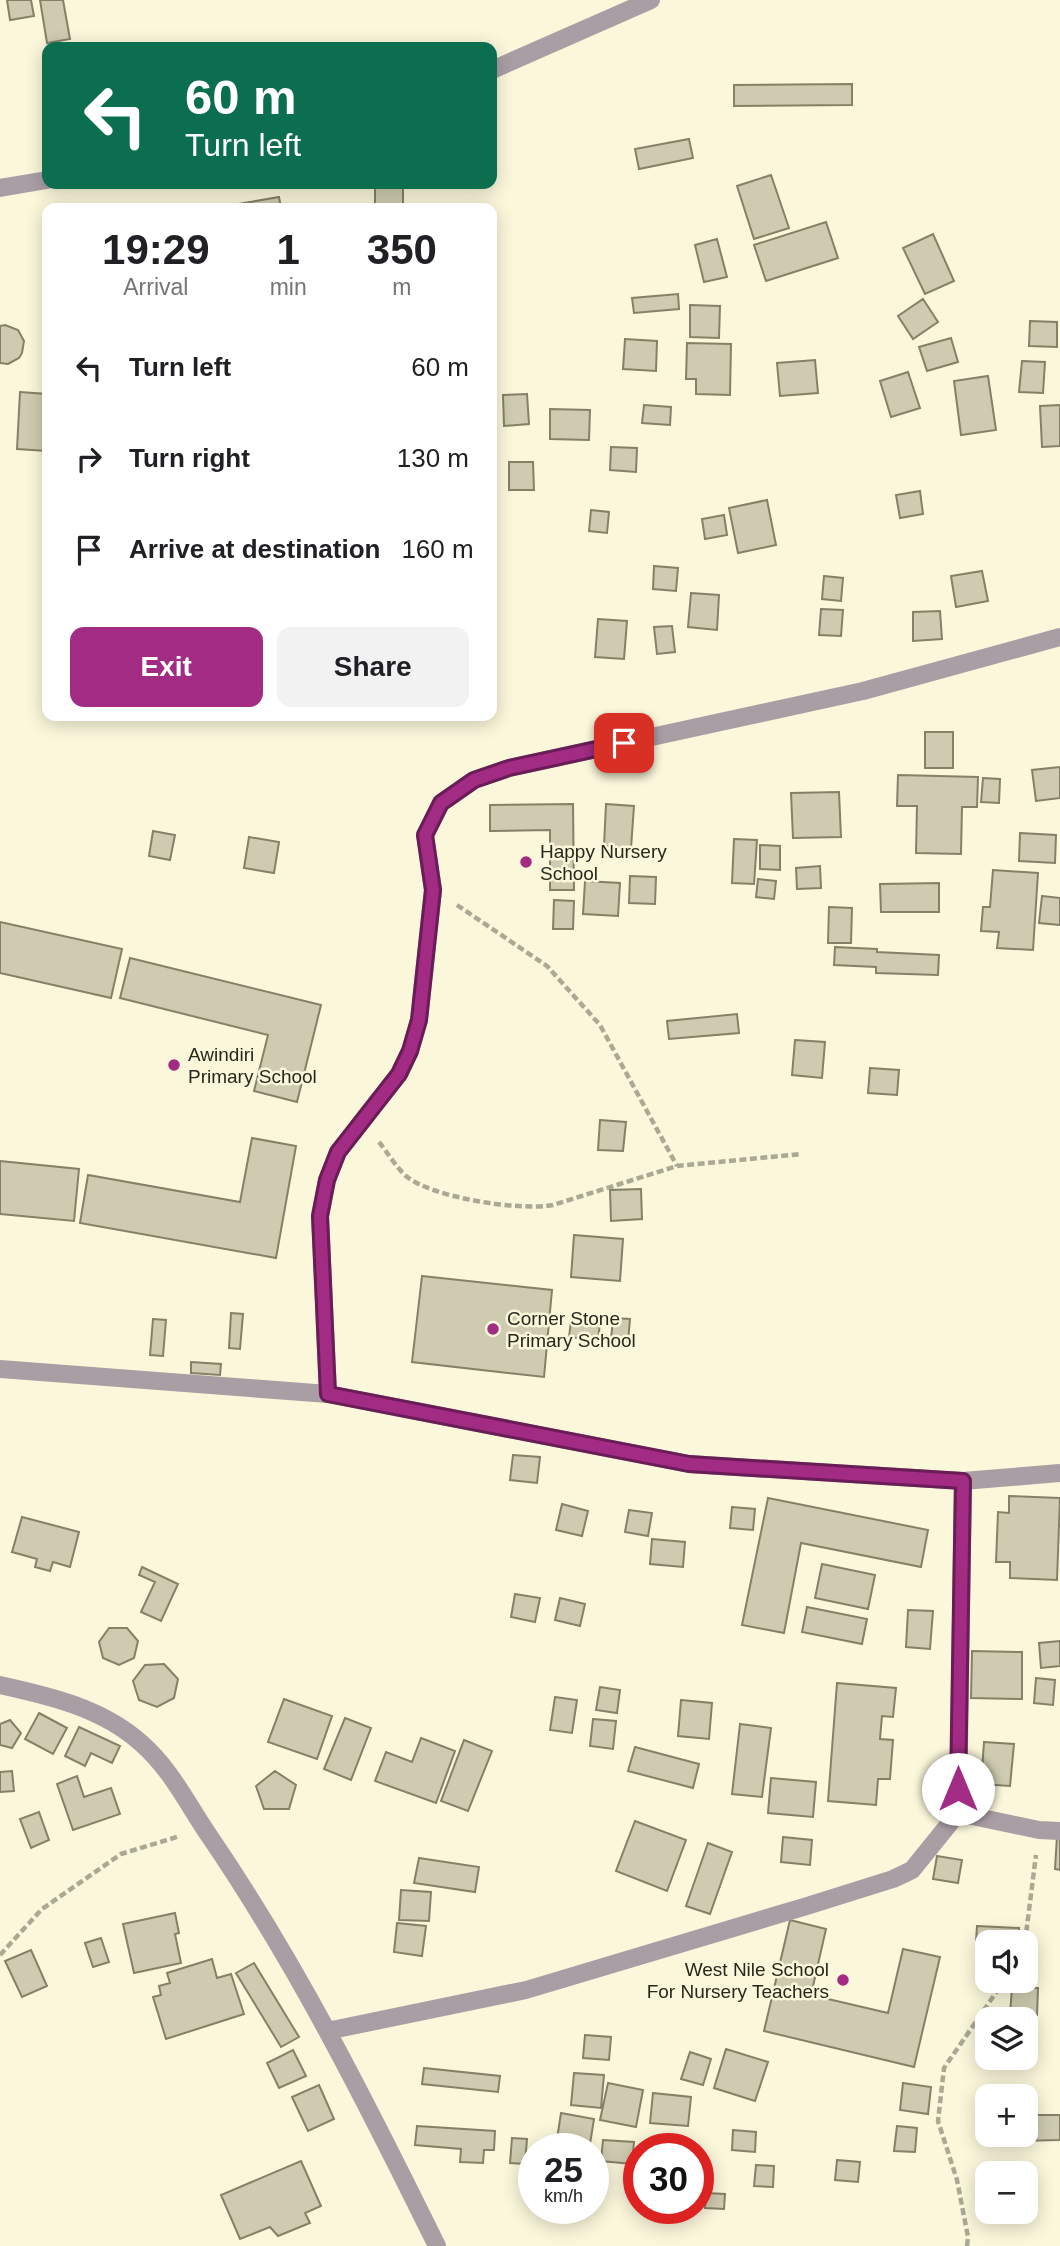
<!DOCTYPE html>
<html lang="en">
<head>
<meta charset="utf-8">
<style>
	body { margin:0; font-family:Arial,sans-serif; background:#f2f2f2; color:#202124; height:100vh; display:flex; flex-direction:column; font-size:26px; white-space:nowrap }
	* { box-sizing:border-box; margin:0 }
	p { font-size:23px; color:#757577 }
	.icon { flex:none; width:38px; height:38px; fill:none; stroke:currentColor; stroke-width:2; stroke-linecap:round; stroke-linejoin:round }
	.map { position:relative; flex:1; overflow:hidden }
	.side { position:absolute; left:42px; top:203px; width:455px; height:518px; display:flex; flex-direction:column; background:#fff; border-radius:14px; box-shadow:0 4px 18px #0003 }
	.side>* { flex:none }
	.top-card { position:absolute; left:42px; top:42px; width:455px; height:147px; border-radius:14px; box-shadow:0 4px 18px #0003; background:#0b6e4f; color:#fff; overflow:hidden }
	.controls { position:absolute; left:975px; top:1930px; display:grid; gap:14px }
	.controls a { display:grid; place-items:center; width:63px; height:63px; border-radius:14px; background:#fff; box-shadow:0 4px 18px #0003; font-size:35px }
	.speed { position:absolute; left:518px; top:2133px; display:flex; gap:14px; font-size:35px; font-weight:700; text-align:center }
	.speed>* { display:grid; place-content:center; width:91px; height:91px; border-radius:50%; background:#fff; box-shadow:0 4px 18px #0003; line-height:1 }
	.speed small { font-size:18px; font-weight:400 }
	.speed .limit { border:10px solid #d22; background:#fff; color:#111 }
	.pin { position:absolute; display:grid; place-items:center; width:60px; height:60px; color:#fff; margin:-30px; border-radius:14px; box-shadow:0 4px 10px #0006 }
	.me { position:absolute; width:77px; margin:-38px; rotate:0deg; stroke-linejoin:round; filter:drop-shadow(0 0 5px #0008) }
	.turn { display:flex; align-items:center; gap:24px; height:147px; padding:0 28px; font-size:32px }
	.turn .icon { width:91px; height:91px; stroke-width:2.5 }
	.turn b { display:block; font-size:49px; line-height:60px }
	.eta { display:flex; justify-content:space-evenly; align-items:center; height:119px; text-align:center }
	.eta b { font-size:42px; font-weight:800; line-height:49px }
	.primary-button { display:flex; gap:14px; margin-top:auto; padding:14px 28px }
	.primary-button a { flex:1; height:80px; border-radius:14px; background:#a22b83; color:#fff; font-size:28px; font-weight:800; line-height:80px; text-align:center }
	.primary-button a+a { background:#f2f2f2; color:#202124 }
	ul { padding:0; list-style:none }
	li { display:flex; align-items:center; gap:21px; height:91px; padding:0 28px }
	li div { flex:1 }
	li b { display:block; font-size:26px }
	li em { font-style:normal }
	.map>svg:first-child { display:block }
	.building { fill:#cecbb0; stroke:#848167; stroke-width:2 }
	.lines { fill:none; stroke-linecap:round; stroke-linejoin:round }
	.path { stroke:#aba893; stroke-width:4.5; stroke-dasharray:7 3.5; stroke-linecap:butt }
	.minor { stroke:#aa9ea5; stroke-width:18 }
	.route-casing { stroke:#691c55; stroke-width:18 }
	.route { stroke:#a22b83; stroke-width:12 }
	.poi-dot { fill:#a22b83; stroke:#fbf7db; stroke-width:2.5 }
	.labels { text-anchor:middle; stroke-width:5; stroke-linejoin:round; paint-order:stroke }
	.poi-label { font-size:19px; fill:#28271c; stroke:#fbf7db; text-anchor:start }
</style>
</head>
<body>
<div class="map">
<svg width="1060" height="2246" viewBox="0 0 1060 2246">
	<rect width="100%" height="100%" fill="#fbf7db"/>
	<!-- building -->
	<path class="building" d="M7,0H31L34,16L10,20Z
		M40,0H63L70,39L47,43Z
		M852,84V105L734,106V85Z
		M689,139L693,158L639,169L635,149Z
		M771,175L789,228L754,239L737,186Z
		M375,184H403V205H375Z
		M279,197L281,208H215Z
		M826,222L838,258L766,281L754,245Z
		M933,234L954,281L925,294L903,248Z
		M717,239L727,277L704,282L695,245Z
		M678,294L679,309L634,313L632,298Z
		M923,299L938,322L913,339L898,316Z
		M690,305L720,306L719,338L690,337Z
		M1030,321L1057,322V347L1029,346Z
		M5,325L18,330L24,341L22,353L19,358L8,364L0,363V326Z
		M951,338L958,362L927,371L919,347Z
		M625,339L657,341L656,371L623,369Z
		M687,343L731,344L730,395L696,394V379H686Z
		M815,360L818,393L780,396L777,363Z
		M1022,361L1045,362L1043,393L1019,392Z
		M908,372L920,408L891,417L880,381Z
		M988,376L996,430L961,435L954,381Z
		M20,392L47,394V451L17,449Z
		M527,394L529,424L504,426L503,395Z
		M644,405L671,407L670,425L642,423Z
		M1060,405V446L1042,447L1040,406Z
		M550,409L590,410L589,440L550,439Z
		M611,447L637,448L636,472L610,470Z
		M509,462H533L534,490H509Z
		M920,491L923,514L900,518L896,495Z
		M767,500L776,545L738,553L729,508Z
		M591,510L609,512L607,533L589,531Z
		M724,515L727,535L705,539L702,519Z
		M654,566L678,568L676,591L653,589Z
		M982,571L988,601L956,607L951,576Z
		M824,576L843,578L841,601L822,599Z
		M691,593L719,595L717,630L688,627Z
		M821,609L843,610L841,636L819,635Z
		M940,611L942,639L913,641V612Z
		M598,619L627,621L624,659L595,657Z
		M672,626L675,652L657,654L654,627Z
		M925,732H953V768H925Z
		M1060,767V798L1036,801L1032,770Z
		M898,775L978,777L977,807H962L961,854L916,853L917,806H897Z
		M983,778L1000,779L999,803L981,802Z
		M839,792L841,837L793,838L791,793Z
		M573,804L574,890H550V830L490,831V805Z
		M606,804L634,806L631,848L604,846Z
		M153,831L175,835L170,860L149,856Z
		M1020,833L1056,835L1055,863L1019,861Z
		M249,837L279,842L274,873L244,868Z
		M734,839L757,840L754,884L732,883Z
		M760,845L780,846V870L760,869Z
		M820,866L821,888L797,889L796,868Z
		M993,870L1038,873L1033,950L997,948L999,932L981,931L983,907H990Z
		M630,876L656,877L655,904L629,903Z
		M758,879L776,881L774,899L756,897Z
		M585,881L620,883L618,916L583,914Z
		M939,883V912H881L880,884Z
		M1042,896L1060,898V925L1039,923Z
		M554,900L574,901L573,929H553Z
		M829,907L852,908L851,943H828Z
		M0,922L122,949L111,998L0,973Z
		M835,947L877,949V952L939,955L938,975L876,973V967L834,965Z
		M130,958L321,1005L297,1102L254,1091L268,1035L120,998Z
		M737,1014L739,1033L669,1039L667,1021Z
		M795,1040L825,1042L822,1078L792,1075Z
		M870,1068L899,1070L897,1095L868,1093Z
		M600,1120L626,1122L623,1151L598,1150Z
		M252,1138L296,1146L276,1258L80,1223L88,1175L240,1202Z
		M0,1161L79,1169L74,1221L0,1214Z
		M641,1189L642,1219L611,1221L610,1190Z
		M574,1235L623,1239L620,1281L571,1277Z
		M422,1276L552,1290L544,1377L412,1362Z
		M231,1313L243,1314L240,1349L229,1348Z
		M572,1313L601,1315L598,1340L569,1337Z
		M613,1318L630,1319L628,1342L611,1340Z
		M153,1319L166,1320L163,1356L150,1355Z
		M191,1362L221,1364L220,1375L191,1373Z
		M513,1455L540,1457L537,1483L510,1480Z
		M1009,1496L1060,1498L1057,1580L1010,1578V1562H996L998,1512L1009,1513Z
		M768,1498L928,1530L921,1567L801,1543L784,1633L742,1625Z
		M562,1504L588,1511L582,1536L556,1530Z
		M732,1507L755,1509L753,1530L730,1528Z
		M629,1510L652,1513L648,1536L625,1532Z
		M22,1517L79,1532L70,1567L53,1562L50,1571L35,1567L37,1559L12,1552Z
		M652,1539L685,1542L683,1567L650,1564Z
		M822,1564L875,1575L868,1609L815,1598Z
		M142,1567L178,1584L161,1621L141,1612L155,1582L139,1575Z
		M515,1594L540,1598L535,1622L511,1617Z
		M560,1598L585,1604L580,1626L555,1620Z
		M807,1607L867,1619L862,1644L802,1632Z
		M908,1610L933,1611L930,1649L906,1647Z
		M109,1628H127L138,1641L134,1658L119,1665L103,1658L99,1642Z
		M1060,1641V1666L1041,1668L1039,1643Z
		M972,1651L1022,1652V1699L971,1698Z
		M164,1664L178,1679L174,1698L157,1707L139,1700L133,1681L145,1665Z
		M1036,1678L1055,1680L1053,1705L1034,1703Z
		M837,1683L896,1688L893,1717L882,1716L880,1739L893,1740L890,1779H878L876,1805L828,1801Z
		M600,1687L620,1690L617,1713L596,1710Z
		M555,1697L577,1700L572,1733L550,1730Z
		M284,1699L332,1716L317,1759L268,1742Z
		M681,1700L712,1703L709,1739L678,1736Z
		M39,1713L67,1728L53,1754L25,1739Z
		M345,1718L371,1728L351,1780L324,1769Z
		M593,1719L616,1721L613,1749L590,1746Z
		M10,1720L21,1733L12,1748L0,1745V1724Z
		M740,1724L771,1728L762,1797L732,1794Z
		M79,1727L120,1746L112,1763L91,1753L85,1766L65,1756Z
		M421,1738L455,1751L436,1803L375,1781L386,1752L412,1762Z
		M464,1740L492,1751L468,1811L441,1801Z
		M984,1742L1014,1744L1010,1786L981,1784Z
		M635,1747L699,1764L693,1788L628,1771Z
		M12,1771L14,1791L0,1792V1772Z
		M275,1771L296,1785L289,1809H264L256,1786Z
		M77,1776L84,1797L111,1788L120,1814L73,1830L57,1784Z
		M771,1778L816,1782L813,1817L768,1813Z
		M39,1812L49,1840L31,1848L20,1819Z
		M635,1821L686,1840L667,1891L616,1871Z
		M1057,1836H1060V1870L1055,1869Z
		M783,1837L812,1840L810,1865L781,1862Z
		M708,1843L732,1852L710,1914L686,1906Z
		M937,1856L962,1860L958,1883L933,1879Z
		M419,1858L479,1867L475,1892L414,1883Z
		M401,1890L431,1892L429,1921L399,1920Z
		M175,1913L179,1933L175,1934L181,1963L134,1973L123,1924Z
		M790,1920L826,1929L811,1995L888,2013L903,1949L940,1957L914,2067L764,2031Z
		M397,1923L426,1926L422,1956L394,1952Z
		M977,1926L1019,1928V1942L976,1941Z
		M101,1938L109,1962L93,1967L85,1943Z
		M31,1950L47,1986L22,1997L5,1961Z
		M212,1959L217,1978L231,1974L244,2014L166,2039L153,1997L161,1995L159,1986L170,1983L167,1973Z
		M254,1963L299,2037L281,2047L236,1973Z
		M1012,1988H1038L1037,2015L1010,2014Z
		M585,2035L611,2037L609,2060L583,2058Z
		M726,2049L768,2062L755,2101L714,2088Z
		M293,2050L306,2076L279,2088L267,2063Z
		M690,2052L711,2059L703,2085L681,2079Z
		M424,2068L500,2076L498,2092L422,2084Z
		M574,2073L604,2075L601,2108L571,2105Z
		M608,2083L643,2090L636,2127L600,2120Z
		M903,2083L931,2087L928,2114L900,2110Z
		M319,2085L334,2119L308,2131L292,2097Z
		M653,2093L691,2097L688,2126L650,2123Z
		M561,2113L594,2119L590,2144L557,2139Z
		M1026,2115H1060V2140L1019,2141V2135H1026Z
		M417,2126L495,2131L494,2150H484L483,2163L460,2162L461,2149L415,2145Z
		M897,2126L917,2128L915,2152L894,2151Z
		M733,2130L756,2132L755,2152L732,2150Z
		M512,2138L527,2139L525,2164L510,2163Z
		M603,2140L634,2142L632,2164L601,2161Z
		M837,2160L860,2162L858,2182L835,2180Z
		M301,2161L321,2206L305,2213L310,2223L278,2236L270,2227L240,2239L221,2195Z
		M756,2165L774,2166L773,2187L754,2186Z
		M706,2193L725,2194L724,2209L705,2208Z"/>
	<g class="lines">
		<!-- path -->
		<path class="path" d="M457,905L547,966L600,1025L677,1166
			M379,1142C387,1152 396,1167 406,1176C432,1198 520,1211 553,1205L677,1166L801,1154
			M1025,1942L1036,1855
			M0,1955L42,1909L121,1854L180,1836
			M967,2246L968,2237L957,2180L938,2121L944,2068L1004,1981"/>
		<!-- minor -->
		<path class="minor" d="M492,70L651,0
			M0,188L47,180
			M0,1369L328,1394L689,1464L963,1481L1060,1473
			M328,1394L320,1216L327,1180L338,1152L399,1074L410,1051L419,1020L433,890L425,835L441,803L474,780L509,768L863,691L1060,637
			M0,1685C50,1696 102,1708 141,1743C171,1769 188,1805 210,1837C298,1966 368,2106 437,2246
			M958,1813L1039,1830L1060,1831
			M327,2031L526,1990L807,1906L893,1879L912,1870L958,1813L963,1481"/>
	</g>
	<g class="lines">
		<!-- route casing -->
		<g class="route-casing">
			<path id="route" d="M624,743L509,768L474,780L441,803L425,835L433,890L419,1020L410,1051L399,1074L338,1152L327,1180L320,1216L328,1394L689,1464L963,1481L958,1789"/>
		</g>
		<!-- route -->
		<use href="#route" class="route"/>
	</g>
	<!-- markers -->
	<g class="poi-dot">
		<circle cx="526" cy="862" r="7"/>
		<circle cx="174" cy="1065" r="7"/>
		<circle cx="493" cy="1329" r="7"/>
		<circle cx="843" cy="1980" r="7"/>
	</g>
	<g class="labels">
		<!-- poi labels -->
		<g class="poi-label">
			<text x="540" y="858">Happy Nursery<tspan x="540" dy="22">School</tspan></text>
			<text x="188" y="1061">Awindiri<tspan x="188" dy="22">Primary School</tspan></text>
			<text x="507" y="1325">Corner Stone<tspan x="507" dy="22">Primary School</tspan></text>
			<text x="829" y="1976" text-anchor="end">West Nile School<tspan x="829" dy="22">For Nursery Teachers</tspan></text>
		</g>
	</g>
</svg>
<div class="controls">
<a><svg class="icon" aria-label="sound" viewBox="0 0 24 24"><path d="M4 9h4l5-4v14l-5-4H4zM17 9q2 3 0 6"/></svg></a>
<a><svg class="icon" aria-label="layers" viewBox="0 0 24 24"><path d="M12 4l9 5-9 5-9-5zM3 14l9 5 9-5"/></svg></a>
<a>+</a>
<a>−</a>
</div>
<div class="speed"><div>25<small>km/h</small></div><div class="limit">30</div></div>
<div class="pin" style="left:624px;top:743px;background:#d93025"><svg class="icon" aria-label="arrive" viewBox="0 0 24 24"><path d="M6 21V4h12l-3 4 3 4H6"/></svg></div>
<svg class="me" style="left:958px;top:1789px" viewBox="-20 -20 40 40"><circle r="19" fill="#fff"/><path d="M0-13L10 11 0 6-10 11z" fill="#a22b83"/></svg>
<div class="top-card">
<div class="turn"><svg class="icon" aria-label="left" viewBox="0 0 24 24"><path d="M17 20v-9H6M10 6l-5 5 5 5"/></svg><div><b>60 m</b>Turn left</div></div>
</div>
<section class="side">
<div class="eta">
<div><b>19:29</b><p>Arrival</p></div>
<div><b>1</b><p>min</p></div>
<div><b>350</b><p>m</p></div>
</div>
<ul>
<li><svg class="icon" aria-label="left" viewBox="0 0 24 24"><path d="M17 20v-9H6M10 6l-5 5 5 5"/></svg><div><b>Turn left</b></div><em>60 m</em></li>
<li><svg class="icon" aria-label="right" viewBox="0 0 24 24"><path d="M7 20v-9h11M14 6l5 5-5 5"/></svg><div><b>Turn right</b></div><em>130 m</em></li>
<li><svg class="icon" aria-label="arrive" viewBox="0 0 24 24"><path d="M6 21V4h12l-3 4 3 4H6"/></svg><div><b>Arrive at destination</b></div><em>160 m</em></li>
</ul>
<div class="primary-button"><a>Exit</a><a>Share</a></div>
</section>
</div>
</body>
</html>
